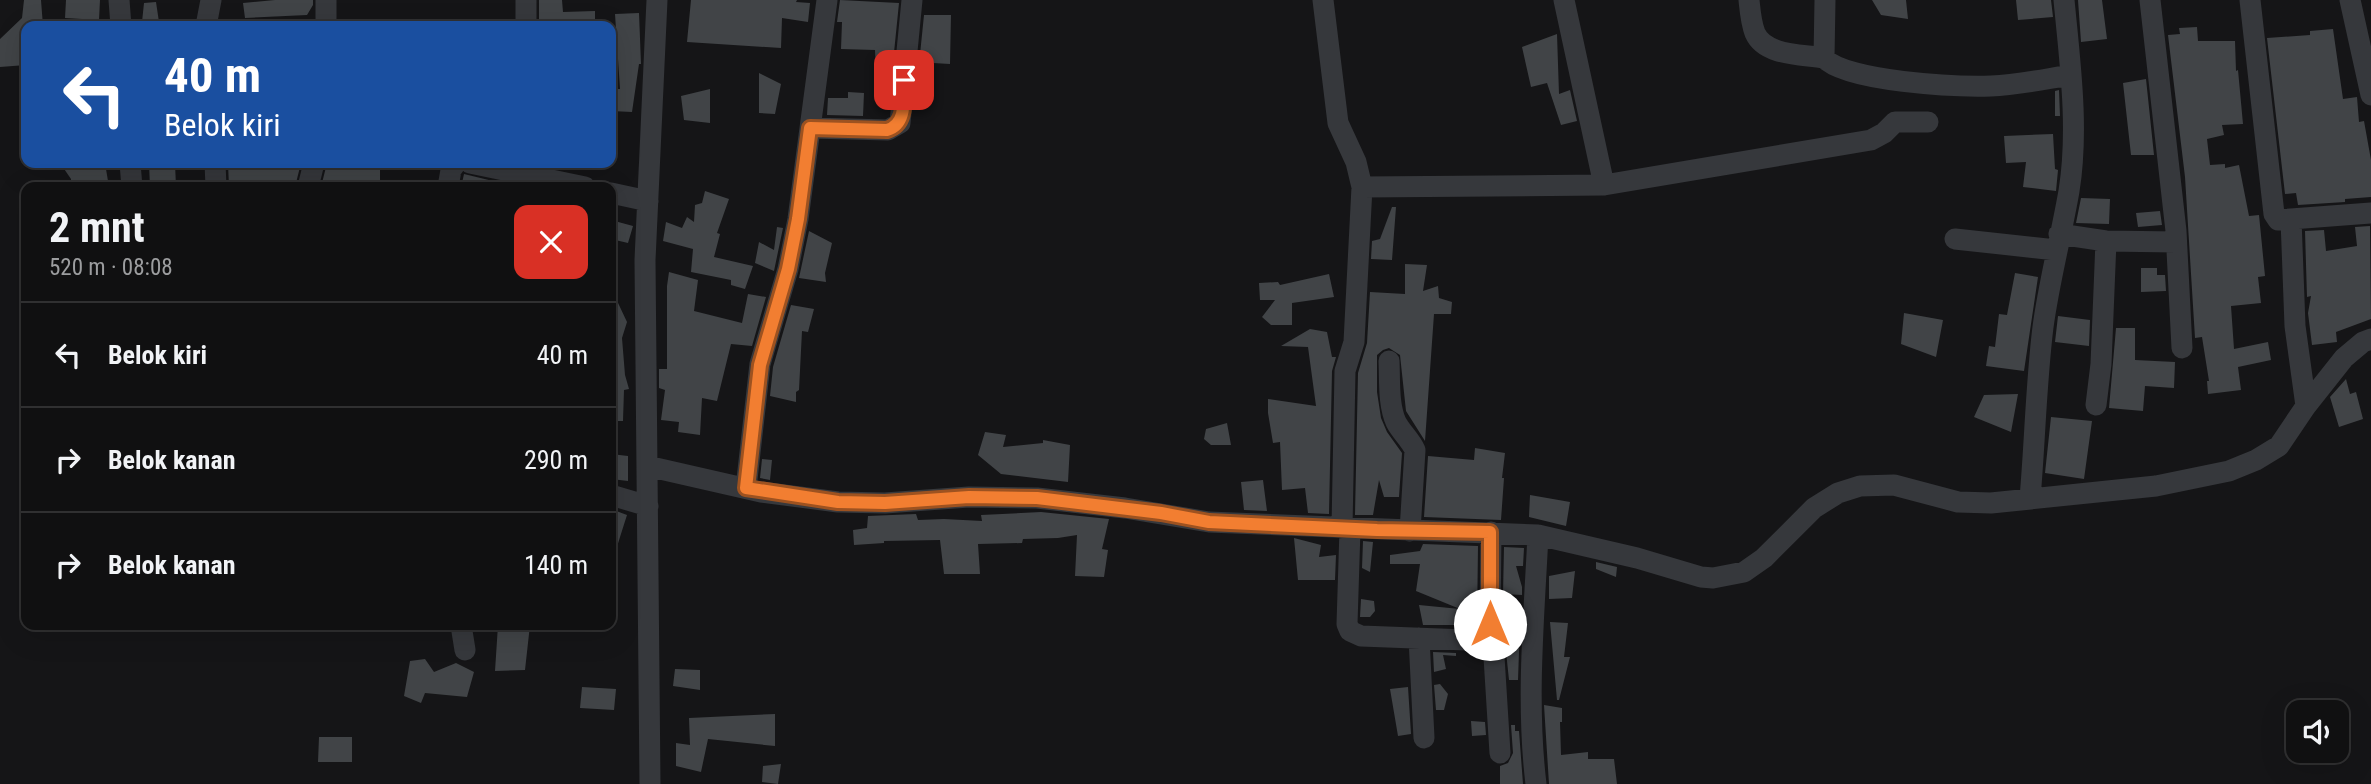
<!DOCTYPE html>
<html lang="id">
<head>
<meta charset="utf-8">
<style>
	body { margin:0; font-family:"Roboto Condensed",sans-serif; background:#1e1e1f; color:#f1f3f6; height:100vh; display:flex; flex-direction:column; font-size:26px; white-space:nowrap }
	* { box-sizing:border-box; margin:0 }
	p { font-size:23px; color:#9c9d9f }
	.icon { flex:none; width:38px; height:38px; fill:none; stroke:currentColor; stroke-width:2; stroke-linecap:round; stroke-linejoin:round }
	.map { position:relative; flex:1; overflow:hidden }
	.panel { position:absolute; left:21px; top:182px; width:595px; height:448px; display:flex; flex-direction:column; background:#101011; border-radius:14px; box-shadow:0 7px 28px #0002,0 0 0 2px #303031 }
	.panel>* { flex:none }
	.top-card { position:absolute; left:21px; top:21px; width:595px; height:147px; border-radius:14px; box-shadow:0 7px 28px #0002,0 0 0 2px #303031; background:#1a4fa0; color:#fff; overflow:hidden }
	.buttons { position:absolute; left:2286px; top:700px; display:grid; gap:14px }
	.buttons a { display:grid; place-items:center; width:63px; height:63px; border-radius:14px; background:#101011; box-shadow:0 7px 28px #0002,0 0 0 2px #303031; font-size:35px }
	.pin { position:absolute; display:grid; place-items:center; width:60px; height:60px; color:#fff; margin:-30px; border-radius:14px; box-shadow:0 4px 10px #0006 }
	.me { position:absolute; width:77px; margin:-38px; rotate:0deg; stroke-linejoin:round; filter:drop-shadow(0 0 5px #0008) }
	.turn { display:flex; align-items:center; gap:24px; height:147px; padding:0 28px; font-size:32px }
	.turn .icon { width:91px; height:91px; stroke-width:2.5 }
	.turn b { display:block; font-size:49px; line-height:60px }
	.round { display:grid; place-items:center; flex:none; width:74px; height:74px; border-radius:14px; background:#1e1e1f }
	.headline { display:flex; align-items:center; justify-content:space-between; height:119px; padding:0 28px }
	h1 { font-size:42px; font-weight:700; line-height:52px }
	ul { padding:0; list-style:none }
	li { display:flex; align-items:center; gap:21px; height:105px; padding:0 28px; border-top:2px solid #303031 }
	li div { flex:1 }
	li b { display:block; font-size:26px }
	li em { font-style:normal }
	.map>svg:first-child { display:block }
	.building { fill:#414447 }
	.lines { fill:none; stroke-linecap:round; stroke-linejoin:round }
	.minor { stroke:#36383c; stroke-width:21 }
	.route-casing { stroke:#9d5220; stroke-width:18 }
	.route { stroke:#f27e31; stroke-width:12 }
</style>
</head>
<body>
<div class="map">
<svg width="2371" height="784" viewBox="0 0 2371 784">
	<rect width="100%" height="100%" fill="#151517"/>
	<!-- building -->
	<path class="building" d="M24,0H41L43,26H26V65L0,67V39L22,18Z
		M66,0H100L99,20L65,18Z
		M275,0H313V5L307,15L245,18L243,3Z
		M539,0H562L563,12L595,11V26H539Z
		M691,0H797L796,2L810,3L808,22L782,18L781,48L687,42Z
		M840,0L899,3L889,102H877L875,50L841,49L842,22H837Z
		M1872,0H1906L1908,19L1881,15Z
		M2016,0H2051L2053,17L2018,20Z
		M2078,0H2102L2107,39L2081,42Z
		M156,2L159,22H142L144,3Z
		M639,13L641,64H639L632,112L611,111V89H620L615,14Z
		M924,15H951L950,64L933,63V89L917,84Z
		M2197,27L2198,41H2235L2236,71L2238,70L2243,124L2222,125L2224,135L2207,139L2210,165L2225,164V168L2239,165L2249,216L2259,215L2265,276L2258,277L2261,303L2231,306L2234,349L2268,342L2271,360L2238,367L2241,390L2208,394L2207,381H2209L2202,337L2195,338L2185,177L2168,35L2180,34L2179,28Z
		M2333,29L2343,99L2357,97L2359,122L2364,121L2371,160V197L2345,199V202L2298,205L2296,193L2285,194L2267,38L2310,35V31Z
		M1557,34L1559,94L1570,90L1577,121L1561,125L1547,83L1531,87L1522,47Z
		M759,73L781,84L775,114L759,113Z
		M2146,79L2154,155H2131L2123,83Z
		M710,89V123L684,120L681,96Z
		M2059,90L2060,116H2055V91Z
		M848,92L864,93L863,116L827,115L828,98H848Z
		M2053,134L2055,169L2058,170L2056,191L2023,187L2026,162L2006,163L2004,136Z
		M60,163H105L109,187H71V179Z
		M149,163H175L176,187H150Z
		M228,163H301L295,187H229Z
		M327,163H380V180H376V187H321Z
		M464,174L497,182L496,187H470L462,183Z
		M705,191L729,199L717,233L720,234L714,257L753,266L745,289L731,285V280L691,272L693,249L663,241L666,222L682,228L687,217L694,222L695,205L702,203Z
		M2081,198L2110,199L2109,224L2076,223Z
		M1392,207H1396L1392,260L1371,259L1372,241L1380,239Z
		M2160,211L2162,225L2138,227L2136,213Z
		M611,220L633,226L628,243L611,239Z
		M2370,226L2371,319L2336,332L2337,342L2312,345L2308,313L2311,296L2307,297L2305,231L2324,230L2326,251L2357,246L2355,227Z
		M777,227L783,228L774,271L755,263L759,242L774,250Z
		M809,231L832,243L825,273L826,282L799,278Z
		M1405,264L1427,265L1423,291L1438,286L1439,298L1452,302L1451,314H1434L1425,441L1406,411L1400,355L1389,348L1383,350L1377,355V392L1381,418L1387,432L1402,453L1399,497H1384L1379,480L1373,515H1355L1358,373L1367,343L1370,292L1405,294Z
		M2141,268H2157V275H2165L2166,291L2141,292Z
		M669,272L698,280L694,311L742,323L748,294L766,297L752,346L731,344L717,401L702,398L700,435L678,432L679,422L661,420L665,390L659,388V369H667V286Z
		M2015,273L2038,277L2024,371L1986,366L1989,346L1995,347L1999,314L2007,315Z
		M1329,274L1334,297L1292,303V325H1271L1262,317L1275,300H1260L1259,283L1278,282L1280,285Z
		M611,288L627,322L622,338L625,375L629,389L624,390L623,421H611Z
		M791,305L814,309L808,332L802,331L799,390L796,392V402L770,396L773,367Z
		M1904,313L1943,320L1936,357L1901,344Z
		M2058,316L2090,320L2089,346L2055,342Z
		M2116,328H2135V360L2175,362L2174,388L2145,386L2143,411L2109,408Z
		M1310,329L1327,332L1332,357H1336L1332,371L1329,514L1308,513L1305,488L1282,490L1280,442L1273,443L1268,413V399L1316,406L1308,347L1281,346Z
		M2346,379L2350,394L2356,392L2363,419L2339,427L2330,397Z
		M2018,394L2011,432L1974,417L1984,395Z
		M2051,417L2092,421L2084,479L2045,473Z
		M1227,423L1231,445H1211L1204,439L1206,429Z
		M985,432L1006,435L1003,447L1043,443V440L1070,445L1068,482L1001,474L978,455Z
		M1475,448L1505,453L1502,478H1504L1501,520L1424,517L1428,456L1474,460Z
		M611,454L628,456V481L611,479Z
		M762,459L772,460L770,480L760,478Z
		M1263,480L1267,511L1244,510L1241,482Z
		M1530,495L1570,502L1566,526L1529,517Z
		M611,509L627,515L614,556L611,555Z
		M1041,512L1109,519L1102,549L1108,550L1104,577L1075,576L1077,535L1058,538L1023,539L1022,543L978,544L980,574H944L940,540L884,541V543L854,545L853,530L867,528L868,516L916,514L918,520L944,519L982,521L981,515Z
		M1294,538L1321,545L1319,557L1336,555L1335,580H1298Z
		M1363,541L1373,542L1370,572L1362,568Z
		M1423,544L1478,546L1477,625H1423L1419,605L1460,609L1416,591L1420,564H1390V555L1420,551Z
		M1504,547L1524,548L1523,566H1516L1522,587V595L1503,594Z
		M1596,562L1617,567L1616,577L1596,569Z
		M1575,571L1572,598L1549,599V576Z
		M1361,599L1374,601L1375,611L1370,617H1360Z
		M1550,622L1568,623L1564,657H1570L1559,700H1557Z
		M1503,623H1520L1518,680H1509Z
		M498,625H530L525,670L495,671Z
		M1433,652L1456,653V656L1443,655L1446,669L1434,672Z
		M425,659L434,672L456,663L474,672L467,697L425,693L421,703L404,696L410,661Z
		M675,669L700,670V690L673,686Z
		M1440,684L1448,694L1444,710H1436L1434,685Z
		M582,687L616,689L614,710L580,708Z
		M1408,687L1411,734L1398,736L1390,689Z
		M1544,705L1562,708V722H1560L1561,755L1588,752V759H1614L1617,784H1549Z
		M775,714V746L708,739L701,772L676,766V743L690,745L689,718Z
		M1471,721L1485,722L1486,735L1472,736Z
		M1511,725H1515V731H1519L1523,784H1500V766L1508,763L1513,753Z
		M319,737H352V762H318Z
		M781,764L778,784L762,782L763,766Z"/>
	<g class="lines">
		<!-- minor -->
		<path class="minor" d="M119,0L121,26
			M326,0V26
			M526,0V26
			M1323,0L1338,123L1356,162L1362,187L1354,342L1345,371L1342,528
			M1564,0L1604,185
			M1749,0C1750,10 1751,23 1755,33C1765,56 1802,54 1824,58
			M1825,0L1824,58C1846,82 1957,87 1991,86C2018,85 2045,79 2071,75
			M2150,0L2176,231L2182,348
			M2250,0L2274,214L2278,220L2291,219L2295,326L2306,406
			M2350,0L2371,95
			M206,26L211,0
			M810,128L888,130L900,123L912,0
			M130,163L132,187
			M215,163L216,187
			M470,163L585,187
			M308,187L314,163
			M448,187L451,170L456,163
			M1362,187L1604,185L1871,140L1884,133L1895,122H1928
			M611,193L648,201
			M2291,219L2371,213
			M2059,234L2106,241L2176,242
			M1955,239L2056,250
			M1389,361C1390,380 1388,404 1396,422C1401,432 1410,439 1415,450L1410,531
			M2096,405L2101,364L2106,241
			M647,466L761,492L838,502L885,503L969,497L1037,498L1125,508L1209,522L1538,535L1637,558L1701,577L1713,578L1744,572L1764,558L1814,508L1838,493L1860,486L1894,485L1958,502L1991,503L2156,486L2229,471L2256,460L2279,446L2306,406L2344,358L2363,342L2371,339
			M746,488L760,364L788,269L798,219L827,0
			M611,495L648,506
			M2030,498C2035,441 2036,384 2043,327C2049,282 2061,237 2069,191C2079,129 2070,63 2064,0
			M1350,529L1347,624L1350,631L1361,636L1493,641
			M1491,532L1490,624L1493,641L1500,753
			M461,625L465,650
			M1419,638L1424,738
			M650,784L645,260L657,0
			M1536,784C1526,702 1534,617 1538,535"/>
	</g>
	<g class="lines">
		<!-- route casing -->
		<g class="route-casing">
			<path id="route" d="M904,80C903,97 908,124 887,130L810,128L798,219L788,269L760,365L746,488L838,502L885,503L969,497L1037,498L1161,513L1209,522L1377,530L1490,532V624"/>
		</g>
		<!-- route -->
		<use href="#route" class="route"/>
	</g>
</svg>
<div class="buttons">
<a><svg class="icon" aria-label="sound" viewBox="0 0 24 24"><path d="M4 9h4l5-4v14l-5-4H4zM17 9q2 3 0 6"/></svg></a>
</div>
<div class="pin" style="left:904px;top:80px;background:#d93025"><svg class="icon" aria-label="arrive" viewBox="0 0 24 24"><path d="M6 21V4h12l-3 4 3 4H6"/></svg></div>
<svg class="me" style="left:1490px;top:624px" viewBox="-20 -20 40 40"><circle r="19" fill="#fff"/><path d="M0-13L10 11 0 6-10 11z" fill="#f27e31"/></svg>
<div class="top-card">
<div class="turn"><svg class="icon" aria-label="left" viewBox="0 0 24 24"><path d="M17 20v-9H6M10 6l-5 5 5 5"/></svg><div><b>40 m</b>Belok kiri</div></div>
</div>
<section class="panel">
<div class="headline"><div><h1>2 mnt</h1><p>520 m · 08:08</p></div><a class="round" style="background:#d93025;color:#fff"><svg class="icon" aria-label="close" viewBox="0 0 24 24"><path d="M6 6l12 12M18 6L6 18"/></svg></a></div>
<ul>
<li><svg class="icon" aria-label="left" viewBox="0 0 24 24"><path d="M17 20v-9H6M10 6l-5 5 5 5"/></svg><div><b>Belok kiri</b></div><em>40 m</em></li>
<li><svg class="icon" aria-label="right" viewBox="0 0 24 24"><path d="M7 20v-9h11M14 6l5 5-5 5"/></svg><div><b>Belok kanan</b></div><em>290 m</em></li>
<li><svg class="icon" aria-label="right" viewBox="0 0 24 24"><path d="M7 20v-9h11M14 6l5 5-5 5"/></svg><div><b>Belok kanan</b></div><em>140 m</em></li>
</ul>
</section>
</div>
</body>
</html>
